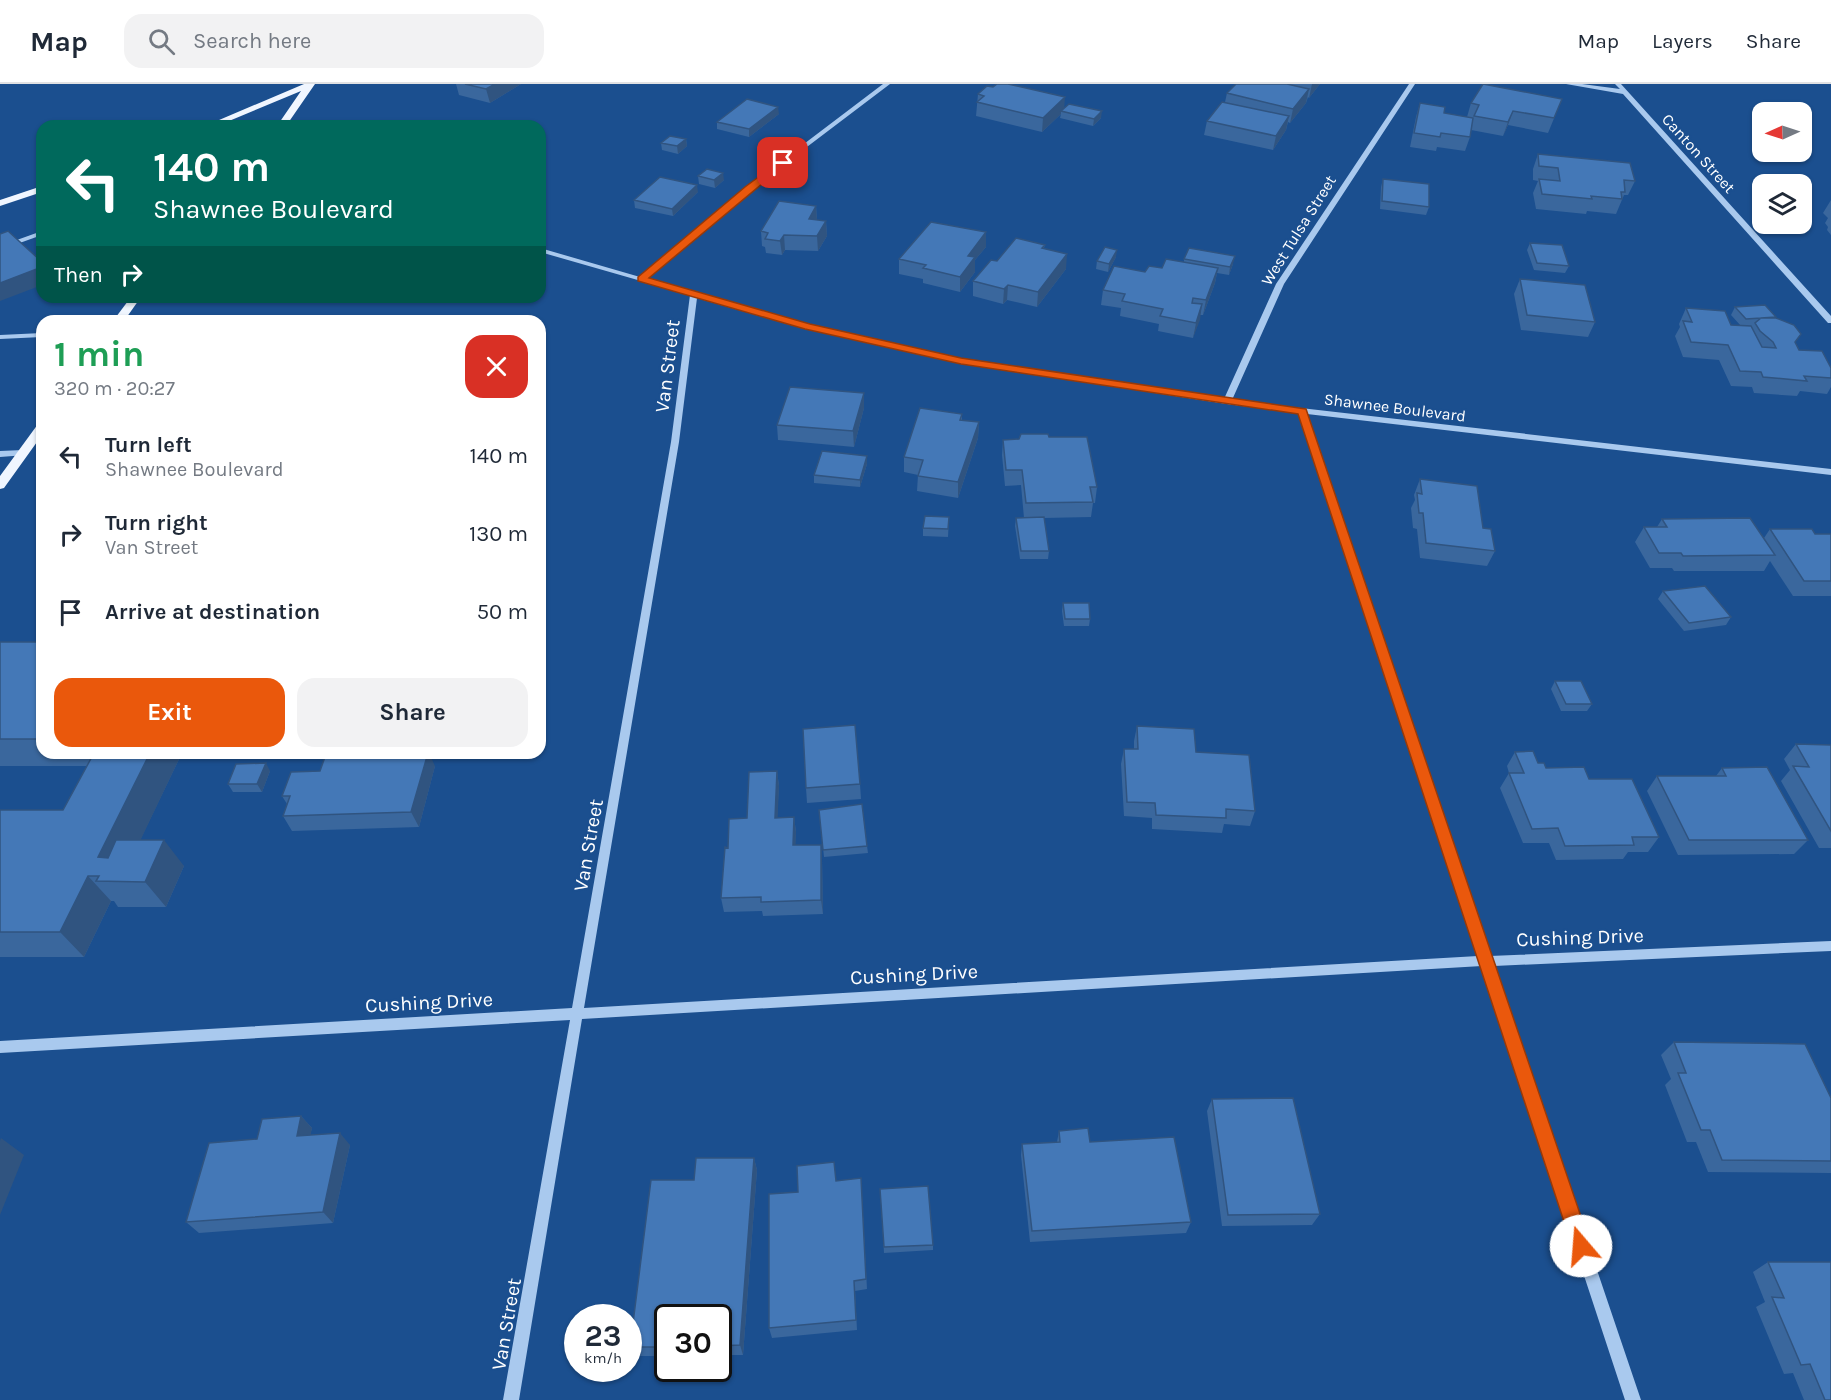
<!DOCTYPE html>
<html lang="en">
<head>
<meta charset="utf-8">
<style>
	body { margin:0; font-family:Karla,sans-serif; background:#f2f2f3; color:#1f2937; height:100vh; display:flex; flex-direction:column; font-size:22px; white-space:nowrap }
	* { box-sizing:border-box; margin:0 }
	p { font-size:20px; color:#747a83 }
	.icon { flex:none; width:33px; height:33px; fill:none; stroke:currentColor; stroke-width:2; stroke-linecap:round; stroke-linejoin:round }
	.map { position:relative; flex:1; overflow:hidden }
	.side { position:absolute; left:36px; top:231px; width:510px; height:444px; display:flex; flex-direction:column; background:#fff; border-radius:18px; box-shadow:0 2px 4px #0004 }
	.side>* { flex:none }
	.guide { position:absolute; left:36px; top:36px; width:510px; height:183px; border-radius:18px; box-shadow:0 2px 4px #0004; background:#00695c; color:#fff; overflow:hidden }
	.needle { width:39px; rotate:267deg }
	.buttons { position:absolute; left:1752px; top:18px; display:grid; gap:12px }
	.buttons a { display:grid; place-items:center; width:60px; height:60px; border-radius:12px; background:#fff; box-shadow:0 2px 4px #0004; font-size:30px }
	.speed { position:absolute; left:564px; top:1220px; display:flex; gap:12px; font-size:30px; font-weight:700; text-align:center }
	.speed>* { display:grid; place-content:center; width:78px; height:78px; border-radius:50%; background:#fff; box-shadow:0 2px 4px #0004; line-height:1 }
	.speed small { font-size:15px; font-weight:400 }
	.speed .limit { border:3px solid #111; border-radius:9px; background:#fff; color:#111 }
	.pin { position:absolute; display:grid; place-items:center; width:51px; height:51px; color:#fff; margin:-26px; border-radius:12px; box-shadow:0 3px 9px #0006 }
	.me { position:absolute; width:66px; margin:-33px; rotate:342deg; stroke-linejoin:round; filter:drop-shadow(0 0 4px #0008) }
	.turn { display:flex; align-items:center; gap:21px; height:126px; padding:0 18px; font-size:27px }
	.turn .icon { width:78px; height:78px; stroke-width:2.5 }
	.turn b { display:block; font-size:42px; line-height:51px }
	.then { display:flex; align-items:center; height:57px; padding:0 18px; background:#0003; gap:12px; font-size:22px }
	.round { display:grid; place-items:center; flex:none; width:63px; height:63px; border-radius:18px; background:#f2f2f3 }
	.summary { display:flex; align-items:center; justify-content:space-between; height:102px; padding:0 18px }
	h1 { font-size:36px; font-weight:700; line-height:45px; color:#1e9e55 }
	.button { display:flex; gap:12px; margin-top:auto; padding:12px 18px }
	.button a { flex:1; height:69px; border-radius:18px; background:#ea580c; color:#fff; font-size:24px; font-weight:700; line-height:69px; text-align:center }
	.button a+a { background:#f2f2f3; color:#1f2937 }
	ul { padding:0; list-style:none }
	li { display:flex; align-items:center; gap:18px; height:78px; padding:0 18px }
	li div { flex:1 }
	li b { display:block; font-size:22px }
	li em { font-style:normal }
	header { display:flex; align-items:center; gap:36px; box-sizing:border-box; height:84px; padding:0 30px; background:#fff; border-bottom:2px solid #e0e1e3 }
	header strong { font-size:28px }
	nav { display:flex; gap:33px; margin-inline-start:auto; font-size:21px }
	.search { width:420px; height:54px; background:#f2f2f3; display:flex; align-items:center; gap:15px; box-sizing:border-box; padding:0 21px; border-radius:18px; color:#747a83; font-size:22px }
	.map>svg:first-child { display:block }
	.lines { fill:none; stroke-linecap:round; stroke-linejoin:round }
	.minor { fill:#a9c9ee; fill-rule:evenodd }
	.major { fill:#f0f6ff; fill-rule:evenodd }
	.wall { fill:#3a679d }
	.shaded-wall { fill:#305480 }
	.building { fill:#4478b7; stroke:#305480; stroke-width:1.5 }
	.route { fill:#ea580c; stroke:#983908; stroke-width:1.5 }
	.labels { text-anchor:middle; stroke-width:4.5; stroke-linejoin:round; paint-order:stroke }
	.far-street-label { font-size:16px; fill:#fff; stroke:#1b4f8f }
	.street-label { font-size:20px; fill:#fff; stroke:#1b4f8f }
</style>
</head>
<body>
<header>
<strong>Map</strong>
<div class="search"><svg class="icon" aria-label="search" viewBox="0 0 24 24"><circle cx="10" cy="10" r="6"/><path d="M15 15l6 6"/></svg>Search here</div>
<nav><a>Map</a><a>Layers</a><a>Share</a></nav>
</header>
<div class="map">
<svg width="1831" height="1316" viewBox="0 0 1831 1316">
	<rect width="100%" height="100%" fill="#1b4f8f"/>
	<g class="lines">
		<!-- minor -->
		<path class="minor" d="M883,0H890L750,106L647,194L810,241L961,275L1224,315L1276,200L1409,0H1415L1284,200L1232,316L1831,385V391L1307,330L1490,872L1831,857V867L1494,882L1641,1316H1625L1482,882L582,935L519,1316H503L570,936L0,969V957L572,924L671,358L690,211L540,168V164L640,193L746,104ZM697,214L805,245L961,279L1227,320L1298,329L1478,872L584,924L679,358Z
			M1566,0H1582L1620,5L1615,0H1621L1831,232V239H1828L1623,10Z
			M42,147V151L0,166V162Z
			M42,249V253L0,255V251Z
			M23,366L26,367V371L0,373V367Z"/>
		<!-- major -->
		<path class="major" d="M304,0H315L286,42H277L301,7L217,42H205Z
			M42,102V108L0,122V116Z
			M131,213H141L124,237H113Z
			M42,339V351L4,404L0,405V392L38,340Z"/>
	</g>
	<!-- wall -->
	<path class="wall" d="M456,0H521L490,19L459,11Z
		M1236,0H1320L1309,14L1308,13L1306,19L1290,39L1288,38L1286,46L1273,66L1204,51L1207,37L1225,18L1227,9Z
		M978,10L1064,24L1101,34L1093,42L1060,34L1061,30L1042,48L976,32Z
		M1562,15L1548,49L1508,41L1503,52L1471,46L1470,53L1465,67L1437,63L1436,67L1410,63L1416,33L1420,19L1444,29L1467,33L1471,19Z
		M779,30L749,53L717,45V38Z
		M686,55L687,62L678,70L662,66L661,59Z
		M1538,70L1635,97L1628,111H1624L1616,130L1587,127L1586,130L1536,125L1533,109L1538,97L1533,96V85Z
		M698,92L724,96L715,104L699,100Z
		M1383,95L1429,123L1426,131L1380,125L1381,103Z
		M698,108L673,132L635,124L634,116Z
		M1831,116V151L1827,146L1828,143L1825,139L1828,134L1823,129Z
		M816,122L817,136L826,137L827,152L818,167L785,166L782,171L766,169L765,163L762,162L761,147Z
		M986,148V163L975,176V188L960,208L923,199V195L899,190V175Z
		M1530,159L1569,182L1565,189L1534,186L1527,166Z
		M1045,161L1044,164L1066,185L1037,223L1007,216L1003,220L973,212V197L997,177Z
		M1116,173L1108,188L1096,185L1097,177Z
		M1184,175L1233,180L1229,191L1217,189L1215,199L1203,231H1200L1193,254L1158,247L1159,240L1120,232L1121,224L1101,221L1103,206L1145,188L1184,178Z
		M1520,195L1595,238L1588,253L1521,246L1514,210Z
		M1765,221L1796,260L1799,266L1831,284V303L1827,310L1800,307L1797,312L1754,309L1752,303L1731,302L1719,276L1683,273L1675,252L1680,243L1679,240L1686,224L1731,241L1741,242L1731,231L1735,223Z
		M864,324L854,363L778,356L777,341Z
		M962,330V336L979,338L978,354L958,414L917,407L918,391L904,388V373Z
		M1049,353L1097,403L1095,419H1093L1091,433L1044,434L1049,467L1048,475H1020L1015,442L1016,434H1024L1021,401L1005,402L1002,371L1003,356Z
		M867,372V380L860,403L814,399V391Z
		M1420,395L1483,444L1495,467L1487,482L1420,474L1417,445L1413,444L1411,424L1415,416L1414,411Z
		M949,433L948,453L923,452V444Z
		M1662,435L1764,454L1770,445L1815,450H1831V512H1793L1770,477L1764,487H1674L1672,484H1650L1635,458L1644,443H1657Z
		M1663,507L1731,533L1726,541L1684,547L1658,515Z
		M1063,519L1090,535L1089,542H1064L1062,527Z
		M0,558H42V669H182L140,756L184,782L166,823H118L114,817H111L84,873H0V726H63L87,682H0Z
		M1555,597L1592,620L1587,627H1561L1551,605Z
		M1137,642L1196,668L1255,727L1250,742L1224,740L1222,749L1152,745V734L1124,732L1121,680L1124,665H1134V657Z
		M1796,660L1831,661V764H1819L1781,697L1790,686L1784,675Z
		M1515,668L1538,679L1546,684L1589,695L1659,753L1648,768H1628L1623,775L1556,776L1549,759H1523L1500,704L1509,689L1507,682Z
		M435,682L419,743L292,747L283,732L287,720L282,712Z
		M1722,684L1808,756L1794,770L1678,771L1647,707L1657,692H1716Z
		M270,687L262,708H233L228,700Z
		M777,687L779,702L777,734L794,733L796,748L795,761H821L822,775L823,830L763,832L762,827L724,828L721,814L747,734Z
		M860,700L861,715L807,719L806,704Z
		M819,726L867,762L868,769L824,773Z
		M1674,958L1831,1014V1089L1708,1088L1696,1058H1687L1665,1001L1671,995L1661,971Z
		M1212,1015L1320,1130L1312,1141L1222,1142L1207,1027Z
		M301,1032L312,1044L310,1051L350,1061L333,1139L199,1149L186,1138L257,1055Z
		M1059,1047L1090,1058L1191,1138L1186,1149L1030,1158L1021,1071L1022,1060L1057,1058Z
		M754,1074L757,1086L743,1271H718V1233H668V1272H635L630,1263Z
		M861,1094L867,1205L855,1207L857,1246L772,1254L769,1244L798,1108L836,1097Z
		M880,1105L933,1161V1166L884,1169Z
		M1768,1178L1831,1316H1804L1793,1289L1784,1290L1756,1223L1765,1218L1753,1188Z"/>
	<!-- shaded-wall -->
	<path class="shaded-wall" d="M495,0H521L490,19L486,5Z
		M1312,0H1320L1309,14Z
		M1309,5L1306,19L1290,39L1293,25Z
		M1065,13L1064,27H1061V30L1042,48L1043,34Z
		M778,23L779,30L749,53V45Z
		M1102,27L1101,34L1093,42L1094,35Z
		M1513,27L1508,41L1503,52L1508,38Z
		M1289,32L1286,46L1273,66L1276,52Z
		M686,55L687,62L678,70L677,62Z
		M723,89L724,96L715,104L714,96Z
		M697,101L698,108L673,132L672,125Z
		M816,122L817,136L809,135Z
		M826,137L827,152L818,167L817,152Z
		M986,148V163L975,176V188L960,208V193L968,172Z
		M784,151L785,166L782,171L780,157Z
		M1117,166L1116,173L1108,188L1109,180Z
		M1067,170L1066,185L1037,223L1038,208Z
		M1235,172L1233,180L1229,191L1230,183Z
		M42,183V201L0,217V199Z
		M1218,184L1215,199L1203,231L1206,216Z
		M1008,201L1007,216L1003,220L1004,205Z
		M1202,220L1200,236L1193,254L1196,239Z
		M864,309V324L854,363L853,347Z
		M979,338L978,354L958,414V398Z
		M867,372V380L860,403V396Z
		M150,669H182L121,797L98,773Z
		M428,669H429L435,682L419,743L411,728Z
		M266,679L270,687L262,708L257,700Z
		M777,687L779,702L777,749L775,734Z
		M794,733L796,748L795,776L793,761Z
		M164,756L184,782L166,823L145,798Z
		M821,761L822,775L823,830L821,816Z
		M88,792L111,817L84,873L60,848Z
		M301,1032L312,1044L308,1064L297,1052Z
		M340,1049L350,1061L333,1139L323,1128Z
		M1,1054L24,1071L0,1131V1057Z
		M754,1074L757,1086L743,1271L740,1261Z"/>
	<!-- building -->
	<path class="building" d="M465,0H495L486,5Z
		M997,0H1008L1065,13L1043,34L977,18L984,12L978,10L987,2L993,3Z
		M1236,0H1287L1309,5L1293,25L1227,9Z
		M1483,0L1562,15L1554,34L1513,27L1508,38L1474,32L1479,21L1471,19Z
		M747,15L778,23L749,45L717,38Z
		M1222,18L1289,32L1276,52L1207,37Z
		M1420,19L1445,23L1444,29L1473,34L1470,53L1441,49L1440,53L1414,49Z
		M1069,20L1102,27L1094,35L1061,27Z
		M670,52L686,55L677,62L661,59Z
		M1538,70L1630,79L1635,97L1624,96L1625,108H1621L1622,115L1591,112L1592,115L1542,110L1539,95L1560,97L1558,84L1539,82Z
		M707,85L723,89L714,96L698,92Z
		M660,93L697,101L672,125L634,116Z
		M1383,95L1429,100V123L1382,117Z
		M779,117L816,122L809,135L826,137L817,152L784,151L780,157L765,155L768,149L761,147Z
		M931,138L986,148L968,172L975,173L960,193L923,184L926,181L899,175Z
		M8,147L42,178V183L0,199V150Z
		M1016,154L1045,161L1042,164L1067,170L1038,208L1008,201L1004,205L973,197L991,176L997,177Z
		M1530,159L1562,161L1569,182L1537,179Z
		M1105,163L1117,166L1109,180L1097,177Z
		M1189,164L1235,172L1230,183L1184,175Z
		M1166,175L1218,184L1206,216L1193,214L1192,219L1202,220L1196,239L1160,232L1163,225L1122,217L1125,210L1103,206L1114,182L1145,188L1149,182L1162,184Z
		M1520,195L1585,201L1595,238L1527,231Z
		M1765,221L1776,233L1746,235L1735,223Z
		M1686,224L1725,227L1731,241L1751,242L1762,263L1776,264L1773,258L1760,247L1755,239L1761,234H1776L1794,241L1801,250L1795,258L1799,266L1822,267L1831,284V294L1804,292L1807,297L1763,293L1761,288L1740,287L1728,261L1691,258L1683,237L1692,238Z
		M790,303L864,309L853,347L777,341Z
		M920,324L962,330L960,336L979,338L958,398L918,392L923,376L904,373Z
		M1021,350H1048L1049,353H1087L1097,403H1090L1093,418L1026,419L1022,386H1006L1003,356L1019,355Z
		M822,367L867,372L860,396L814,391Z
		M1420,395L1477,402L1483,444L1491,445L1495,467L1426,459L1423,429H1419L1417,409L1422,410Z
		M925,432L949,433L948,445L923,444Z
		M1044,433L1049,467H1021L1016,434Z
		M1750,434L1775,471L1683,472L1681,469H1659L1644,443H1667L1662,435Z
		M1770,445H1812L1815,450H1831V497H1804Z
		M1705,502L1731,533L1689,539L1663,507Z
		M1063,519H1089L1090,535H1065Z
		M0,558H42V655H0Z
		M1555,597H1581L1592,620H1566Z
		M855,641L860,700L806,704L803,645Z
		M1137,642L1194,645L1196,668L1249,671L1255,727L1226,725V734L1156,731L1155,719L1127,718L1124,665H1138Z
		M1796,660L1831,661V747L1793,682L1809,683Z
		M1533,667L1538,679H1544L1546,684L1584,683L1589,695H1632L1659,753H1632L1634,761L1565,762L1558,744L1532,745L1509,689H1524L1515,668Z
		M94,669H150L98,773L108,774L116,756H164L145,798L96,797L99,792H88L60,848H0V726H63Z
		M352,669H428L411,728L283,732L290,712H282L291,688L320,687L326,670Z
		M266,679L257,700H228L236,680Z
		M1767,683L1808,756H1689L1657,692H1726L1722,684Z
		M777,687L775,734L794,733L793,761H821V816L761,818V813L721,814L725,763L728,764L729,735L747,734L749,688Z
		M862,720L867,762L823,766L819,726Z
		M1674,958L1805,960L1831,1014V1077L1722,1076L1710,1046H1701L1678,989H1686Z
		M1293,1014L1320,1130L1228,1131L1212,1015Z
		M301,1032L297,1052L340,1049L323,1128L186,1138L209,1059L257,1055L262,1035Z
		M1088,1044L1090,1058L1174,1053L1191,1138L1032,1147L1022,1060L1060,1058L1059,1047Z
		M696,1074H754L740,1261L718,1262V1233H668V1263H630L651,1096H694Z
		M834,1078L836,1097L861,1094L866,1195L854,1197L856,1236L769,1244V1110L798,1108L797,1082Z
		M928,1102L933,1161L884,1163L880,1105Z
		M1768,1178H1831V1316H1825L1810,1280L1801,1281L1772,1213L1784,1214Z"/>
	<!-- route -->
	<path class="route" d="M780,77L787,79L649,194L810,240L961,274L1306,325L1591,1162L1588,1169L1581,1171L1575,1169L1572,1162L1298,330L961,280L805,245L638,197V193L745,103Z"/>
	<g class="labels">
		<!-- far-street labels -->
		<g class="far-street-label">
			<text transform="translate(1699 69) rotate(48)" y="6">Canton Street</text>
			<text transform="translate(1298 146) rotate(-58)" y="6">West Tulsa Street</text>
			<text transform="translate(1395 323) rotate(7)" y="6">Shawnee Boulevard</text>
		</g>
		<!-- street labels -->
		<g class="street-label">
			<text transform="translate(667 282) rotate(-83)" y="7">Van Street</text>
			<text transform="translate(588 761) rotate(-80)" y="7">Van Street</text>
			<text transform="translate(1580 853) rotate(-2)" y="7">Cushing Drive</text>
			<text transform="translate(914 890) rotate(-3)" y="7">Cushing Drive</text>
			<text transform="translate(429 918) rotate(-3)" y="7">Cushing Drive</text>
			<text transform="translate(506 1240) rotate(-80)" y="7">Van Street</text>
		</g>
	</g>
</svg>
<div class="buttons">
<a><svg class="needle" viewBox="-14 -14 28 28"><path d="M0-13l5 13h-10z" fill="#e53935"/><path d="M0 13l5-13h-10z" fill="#747a83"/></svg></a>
<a><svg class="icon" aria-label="layers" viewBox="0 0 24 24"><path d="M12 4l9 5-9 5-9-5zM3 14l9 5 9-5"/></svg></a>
</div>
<div class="speed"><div>23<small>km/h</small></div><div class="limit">30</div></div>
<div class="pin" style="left:783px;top:79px;background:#d93025"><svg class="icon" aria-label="arrive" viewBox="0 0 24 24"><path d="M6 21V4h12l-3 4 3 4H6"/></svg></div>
<svg class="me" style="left:1581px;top:1162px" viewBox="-20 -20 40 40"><circle r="19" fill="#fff"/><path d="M0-13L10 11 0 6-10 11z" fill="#ea580c"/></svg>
<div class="guide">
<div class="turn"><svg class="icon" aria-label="left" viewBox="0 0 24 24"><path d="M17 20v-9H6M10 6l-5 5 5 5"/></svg><div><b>140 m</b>Shawnee Boulevard</div></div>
<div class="then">Then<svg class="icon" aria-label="right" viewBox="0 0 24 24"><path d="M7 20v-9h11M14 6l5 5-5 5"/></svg></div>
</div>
<section class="side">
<div class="summary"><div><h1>1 min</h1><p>320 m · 20:27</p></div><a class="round" style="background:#d93025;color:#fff"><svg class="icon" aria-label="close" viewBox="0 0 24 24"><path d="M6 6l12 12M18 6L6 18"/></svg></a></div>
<ul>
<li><svg class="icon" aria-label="left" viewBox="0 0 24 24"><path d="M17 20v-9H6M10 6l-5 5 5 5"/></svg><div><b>Turn left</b><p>Shawnee Boulevard</p></div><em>140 m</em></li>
<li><svg class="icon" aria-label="right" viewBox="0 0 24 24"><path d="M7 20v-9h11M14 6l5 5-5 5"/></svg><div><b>Turn right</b><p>Van Street</p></div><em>130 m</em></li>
<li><svg class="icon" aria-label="arrive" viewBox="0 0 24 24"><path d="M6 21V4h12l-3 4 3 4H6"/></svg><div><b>Arrive at destination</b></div><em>50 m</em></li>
</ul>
<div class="button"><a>Exit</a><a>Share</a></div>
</section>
</div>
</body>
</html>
